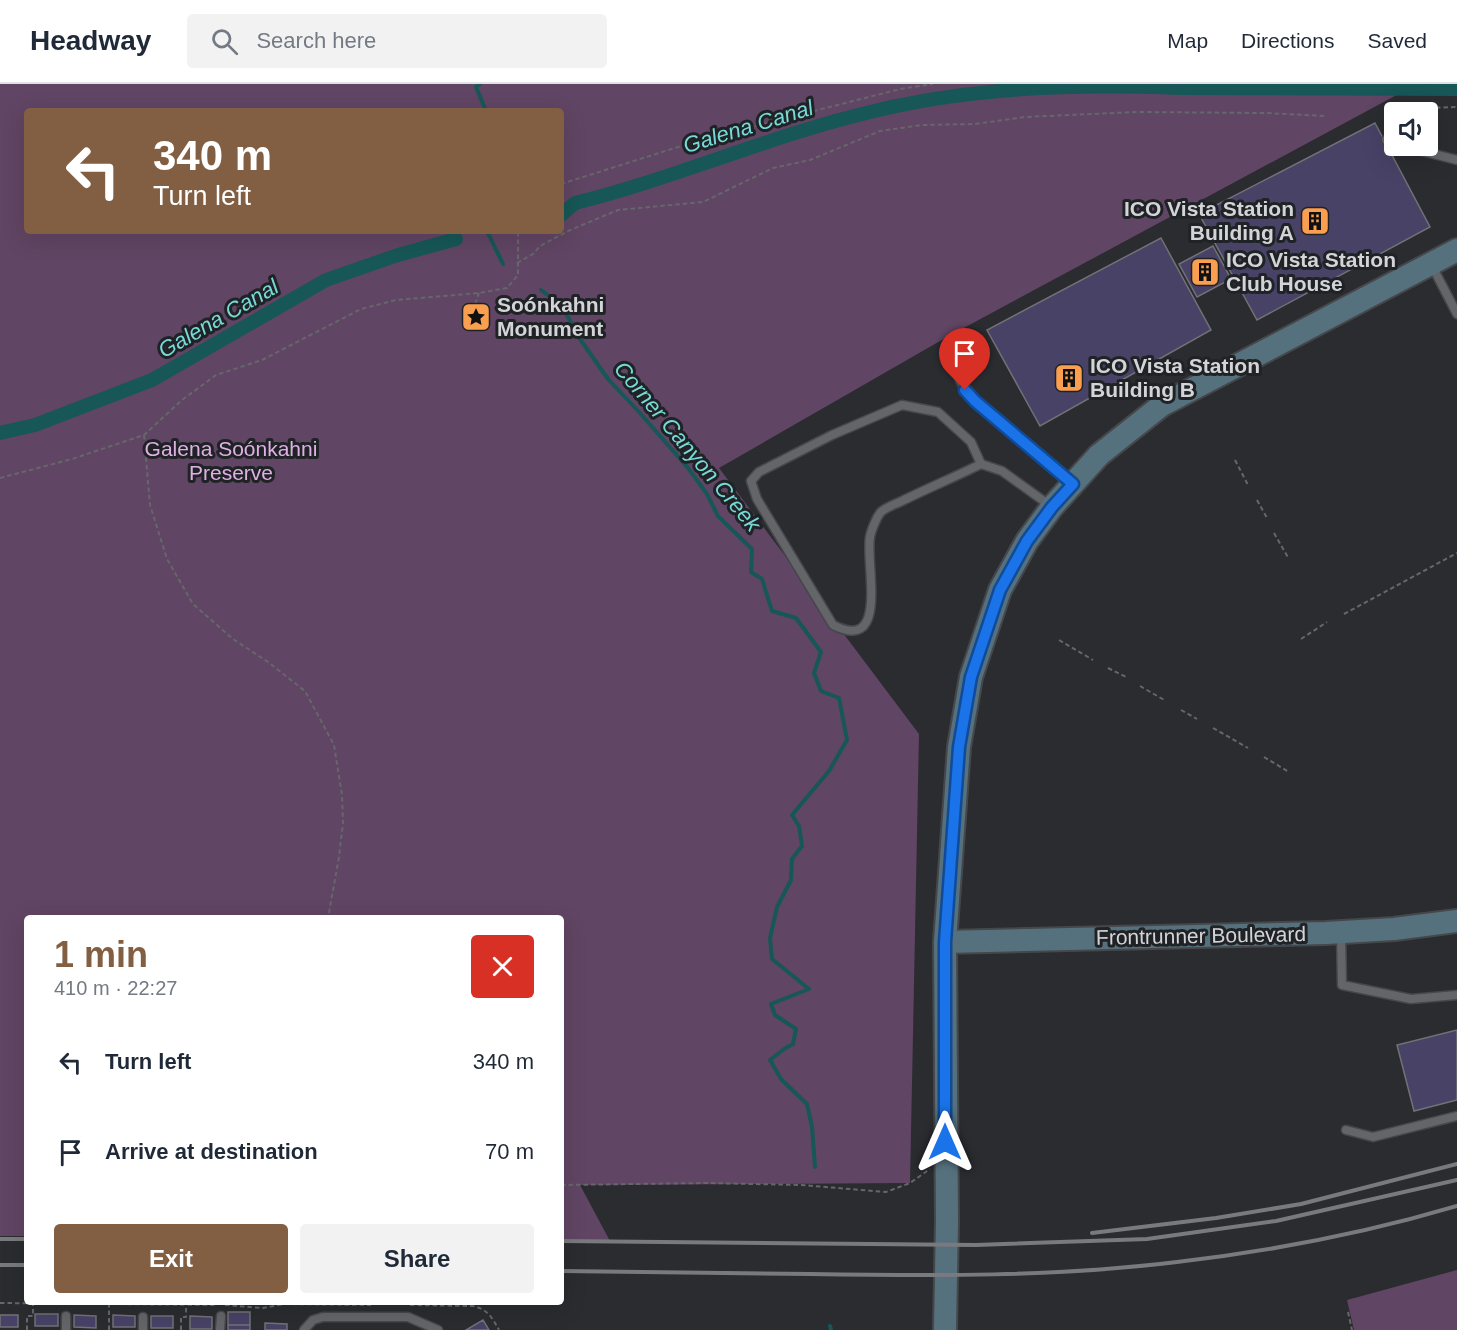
<!DOCTYPE html>
<html lang="en">
<head>
<meta charset="utf-8">
<style>
	body { margin:0; font-family:Helvetica,sans-serif; background:#f2f2f3; color:#1f2937; height:100vh; display:flex; flex-direction:column; font-size:22px; white-space:nowrap }
	* { box-sizing:border-box; margin:0 }
	p { font-size:20px; color:#747a83 }
	.icon { flex:none; width:33px; height:33px; fill:none; stroke:currentColor; stroke-width:2; stroke-linecap:round; stroke-linejoin:round }
	.map { position:relative; flex:1; overflow:hidden }
	.sheet { position:absolute; left:24px; top:831px; width:540px; height:390px; display:flex; flex-direction:column; background:#fff; border-radius:6px; box-shadow:0 6px 24px #0002 }
	.sheet>* { flex:none }
	.hud { position:absolute; left:24px; top:24px; width:540px; height:126px; border-radius:6px; box-shadow:0 6px 24px #0002; background:#825e42; color:#fff; overflow:hidden }
	.controls { position:absolute; left:1384px; top:18px; display:grid; gap:12px }
	.controls a { display:grid; place-items:center; width:54px; height:54px; border-radius:6px; background:#fff; box-shadow:0 6px 24px #0002; font-size:30px }
	.pin { position:absolute; display:grid; place-items:center; width:51px; height:51px; color:#fff; margin:-62px -26px; border-radius:50% 50% 50% 0; rotate:-45deg; box-shadow:0 0 6px #0007 }
	.pin .icon { rotate:45deg }
	.me { position:absolute; width:66px; margin:-33px; rotate:0deg; stroke-linejoin:round; filter:drop-shadow(0 0 4px #0008) }
	.turn { display:flex; align-items:center; gap:21px; height:126px; padding:0 30px; font-size:27px }
	.turn .icon { width:78px; height:78px; stroke-width:2.5 }
	.turn b { display:block; font-size:42px; line-height:51px }
	.round { display:grid; place-items:center; flex:none; width:63px; height:63px; border-radius:6px; background:#f2f2f3 }
	.head { display:flex; align-items:center; justify-content:space-between; height:102px; padding:0 30px }
	h1 { font-size:36px; font-weight:600; line-height:45px; color:#825e42 }
	.cta { display:flex; gap:12px; margin-top:auto; padding:12px 30px }
	.cta a { flex:1; height:69px; border-radius:6px; background:#825e42; color:#fff; font-size:24px; font-weight:600; line-height:69px; text-align:center }
	.cta a+a { background:#f2f2f3; color:#1f2937 }
	ul { padding:0; list-style:none }
	li { display:flex; align-items:center; gap:18px; height:90px; padding:0 30px }
	li div { flex:1 }
	li b { display:block; font-size:22px }
	li em { font-style:normal }
	header { display:flex; align-items:center; gap:36px; box-sizing:border-box; height:84px; padding:0 30px; background:#fff; border-bottom:2px solid #e0e1e3 }
	header strong { font-size:28px }
	nav { display:flex; gap:33px; margin-inline-start:auto; font-size:21px }
	.search { width:420px; height:54px; background:#f2f2f3; display:flex; align-items:center; gap:15px; box-sizing:border-box; padding:0 21px; border-radius:6px; color:#747a83; font-size:22px }
	.map>svg:first-child { display:block }
	.green { fill:#614564; fill-rule:evenodd }
	.lines { fill:none; stroke-linecap:round; stroke-linejoin:round }
	.stream { stroke:#175757; stroke-width:4 }
	.canal { stroke:#175757; stroke-width:14 }
	.building { fill:#484267; stroke:#727176; stroke-width:1.5 }
	.lane-casing { stroke:#45474a; stroke-width:11 }
	.secondary-casing { stroke:#45474a; stroke-width:26 }
	.path { stroke:#65676a; stroke-width:2; stroke-dasharray:4.5 3; stroke-linecap:butt }
	.lane { stroke:#636569; stroke-width:8 }
	.secondary { stroke:#55717e; stroke-width:22 }
	.rail { stroke:#797a7e; stroke-width:4 }
	.route-casing { stroke:#114b97; stroke-width:15 }
	.route { stroke:#1a73e8; stroke-width:10 }
	.labels { text-anchor:middle; stroke-width:6; stroke-linejoin:round; paint-order:stroke }
	.poi-label { font-size:21px; font-weight:bold; fill:#d3d4d7; stroke:#202326; text-anchor:start }
	.park-label { font-size:21px; fill:#e0afe5; stroke:#202326 }
	.street-label { font-size:21px; fill:#d3d4d7; stroke:#202326 }
	.water-label { font-size:22px; font-style:italic; fill:#78d9d8; stroke:#202326 }
</style>
</head>
<body>
<header>
<strong>Headway</strong>
<div class="search"><svg class="icon" aria-label="search" viewBox="0 0 24 24"><circle cx="10" cy="10" r="6"/><path d="M15 15l6 6"/></svg>Search here</div>
<nav><a>Map</a><a>Directions</a><a>Saved</a></nav>
</header>
<div class="map">
<svg width="1457" height="1246" viewBox="0 0 1457 1246">
	<rect width="100%" height="100%" fill="#2a2c30"/>
	<!-- green -->
	<path class="green" d="M0,0H1421H1417L947,253L719,384L919,650L910,1099L580,1101L610,1157H561V834H27V1152H0ZM27,27H561V147H27Z
		M1457,1186V1246H1354L1347,1216Z"/>
	<g class="lines">
		<!-- stream -->
		<path class="stream" d="M480,0L476,3L486,27
			M487,147L503,180
			M541,206L562,222L580,255L608,295L640,329L688,384L707,410L718,432L752,465L751,488L762,495L772,527L796,534L821,568L814,589L821,607L839,614L847,656L829,687L792,731L799,742L802,762L792,775L791,796L777,823L770,854L772,875L809,905L771,920L775,931L796,945L793,960L784,965L770,976L781,995L807,1020L812,1043L815,1083
			M830,1242L831,1246"/>
		<!-- canal -->
		<path class="canal" d="M561,131L575,119C672,95 765,54 862,30C966,3 1073,0 1179,4L1457,5
			M0,349L35,341L152,296L326,196L398,171L456,155"/>
	</g>
	<!-- building -->
	<path class="building" d="M1375,39L1430,143L1257,236L1199,130Z
		M1161,154L1211,246L1040,342L987,246Z
		M1213,162L1231,195L1197,213L1179,180Z
		M1457,946V1016L1414,1027L1397,961Z
		M228,1228H250V1241H228Z
		M35,1230H58V1242H35Z
		M0,1231H18V1243H0Z
		M74,1231L96,1232V1244L74,1243Z
		M113,1231L135,1232V1243H113Z
		M151,1232H173V1244H151Z
		M190,1232L212,1233V1245H190Z
		M483,1236L489,1246H466Z
		M265,1239L287,1240V1246H265Z
		M228,1241H250V1246H228Z"/>
	<g class="lines">
		<!-- lane casing -->
		<g class="lane-casing">
			<path id="lane" d="M1386,56L1395,54
				M1409,62L1414,65L1457,76
				M1431,180L1457,230
				M975,259C971,263 963,267 960,272C951,289 964,305 975,317L1072,399
				M981,380C955,393 928,404 902,417C896,420 886,423 881,428C877,432 871,447 870,453C865,480 890,570 833,541L757,415L751,397L759,388L832,351L902,321L938,328L971,358L981,380L1002,387L1052,423
				M1341,849L1342,901L1411,915L1457,911
				M1346,1046L1373,1053L1457,1032
				M66,1246V1232
				M143,1246V1233
				M220,1246L221,1232
				M304,1246L313,1236L323,1233H408L438,1246"/>
		</g>
		<!-- secondary casing -->
		<g class="secondary-casing">
			<path id="secondary" d="M945,858L1326,849L1394,845L1457,837
				M945,1246L947,1137L945,858L959,663L971,593L1000,506L1027,457L1052,423L1099,371L1162,321L1457,166"/>
		</g>
		<!-- path -->
		<path class="path" d="M1418,28L1420,22L1430,24L1457,23
			M561,100L697,57L900,5L933,0
			M517,179L533,170L540,162L568,147L618,126L703,118L773,84L810,76L880,47L922,41L975,40L1025,33L1136,28L1265,29L1326,32
			M475,220L479,209
			M144,351L150,421L167,475L193,520L233,555L268,578L305,607L334,661L342,711L343,739L339,773L328,834
			M1235,376L1248,401
			M0,394L72,375L144,351L182,316L216,291L262,276L361,225L396,216L479,209L507,204L518,191V147
			M1257,416L1267,434
			M1274,449L1289,475
			M1344,530L1457,469
			M1301,555L1327,538
			M1059,556L1093,576
			M1108,584L1126,593
			M1140,602L1166,617
			M1181,626L1197,635
			M1213,644L1248,664
			M1264,673L1289,688
			M561,1101L707,1099L801,1101L886,1108L910,1099L930,1085
			M0,1219L216,1221
			M225,1221L262,1224L285,1220L371,1221
			M410,1221L473,1222C487,1225 492,1233 499,1246
			M1348,1228L1352,1246
			M27,1246V1232H33V1220
			M109,1246V1220
			M181,1246V1233H186V1221"/>
		<!-- lane -->
		<use href="#lane" class="lane"/>
		<!-- secondary -->
		<use href="#secondary" class="secondary"/>
		<!-- rail -->
		<path class="rail" d="M1092,1149L1216,1134L1301,1120L1457,1080
			M0,1155H27
			M561,1157L976,1161L1147,1155L1276,1137L1457,1096
			M0,1181H27
			M561,1187C644,1188 727,1189 810,1190C933,1192 1055,1193 1177,1178C1272,1167 1366,1149 1457,1122"/>
	</g>
	<g class="lines">
		<!-- route casing -->
		<g class="route-casing">
			<path id="route" d="M945,1058V858L959,663L971,593L1000,506L1027,457L1052,423L1073,400L975,317L965,306"/>
		</g>
		<!-- route -->
		<use href="#route" class="route"/>
	</g>
	<!-- icons -->
	<defs>
		<g id="building-square" transform="scale(1.5)"><rect x="-9" y="-9" width="18" height="18" rx="4" fill="#fa9f4f" stroke="#202326"/><path d="M-4-6H4V6H1V3H-1V6H-4ZM-2.5-4.3h1.7v1.8h-1.7ZM.8-4.3h1.7v1.8H.8ZM-2.5-1h1.7V.8h-1.7ZM.8-1h1.7V.8H.8Z" fill="#111"/></g>
		<g id="sight-square" transform="scale(1.5)"><rect x="-9" y="-9" width="18" height="18" rx="4" fill="#fa9f4f" stroke="#202326"/><path d="M0-6L1.8-2.2L6-1.7L2.9 1.2L3.7 5.4L0 3.3L-3.7 5.4L-2.9 1.2L-6-1.7L-1.8-2.2Z" fill="#111"/></g>
	</defs>
	<g fill-rule="evenodd">
		<use href="#building-square" x="1315" y="137"/>
		<use href="#building-square" x="1205" y="188"/>
		<use href="#sight-square" x="476" y="233"/>
		<use href="#building-square" x="1069" y="294"/>
	</g>
	<g class="labels">
		<!-- poi labels -->
		<g class="poi-label">
			<text x="1294" y="132" text-anchor="end">ICO Vista Station<tspan x="1294" dy="24">Building A</tspan></text>
			<text x="1226" y="183">ICO Vista Station<tspan x="1226" dy="24">Club House</tspan></text>
			<text x="497" y="228">Soónkahni<tspan x="497" dy="24">Monument</tspan></text>
			<text x="1090" y="289">ICO Vista Station<tspan x="1090" dy="24">Building B</tspan></text>
		</g>
		<!-- park labels -->
		<g class="park-label">
			<text x="231" y="372">Galena Soónkahni<tspan x="231" dy="24">Preserve</tspan></text>
		</g>
		<!-- street labels -->
		<g class="street-label">
			<text transform="translate(1201 852) rotate(-1)" y="7">Frontrunner Boulevard</text>
		</g>
		<!-- water labels -->
		<g class="water-label">
			<text transform="translate(748 42) rotate(-17)" y="8">Galena Canal</text>
			<text transform="translate(218 234) rotate(-30)" y="8">Galena Canal</text>
			<text transform="translate(688 362) rotate(50)" y="8">Corner Canyon Creek</text>
		</g>
	</g>
</svg>
<div class="controls">
<a><svg class="icon" aria-label="sound" viewBox="0 0 24 24"><path d="M4 9h4l5-4v14l-5-4H4zM17 9q2 3 0 6"/></svg></a>
</div>
<div class="pin" style="left:965px;top:306px;background:#d93025"><svg class="icon" aria-label="arrive" viewBox="0 0 24 24"><path d="M6 21V4h12l-3 4 3 4H6"/></svg></div>
<svg class="me" style="left:945px;top:1058px" viewBox="-20 -20 40 40"><path d="M0-17L14 15 0 8-14 15z" fill="#1a73e8" stroke="#fff" stroke-width="4"/></svg>
<div class="hud">
<div class="turn"><svg class="icon" aria-label="left" viewBox="0 0 24 24"><path d="M17 20v-9H6M10 6l-5 5 5 5"/></svg><div><b>340 m</b>Turn left</div></div>
</div>
<section class="sheet">
<div class="head"><div><h1>1 min</h1><p>410 m · 22:27</p></div><a class="round" style="background:#d93025;color:#fff"><svg class="icon" aria-label="close" viewBox="0 0 24 24"><path d="M6 6l12 12M18 6L6 18"/></svg></a></div>
<ul>
<li><svg class="icon" aria-label="left" viewBox="0 0 24 24"><path d="M17 20v-9H6M10 6l-5 5 5 5"/></svg><div><b>Turn left</b></div><em>340 m</em></li>
<li><svg class="icon" aria-label="arrive" viewBox="0 0 24 24"><path d="M6 21V4h12l-3 4 3 4H6"/></svg><div><b>Arrive at destination</b></div><em>70 m</em></li>
</ul>
<div class="cta"><a>Exit</a><a>Share</a></div>
</section>
</div>
</body>
</html>
